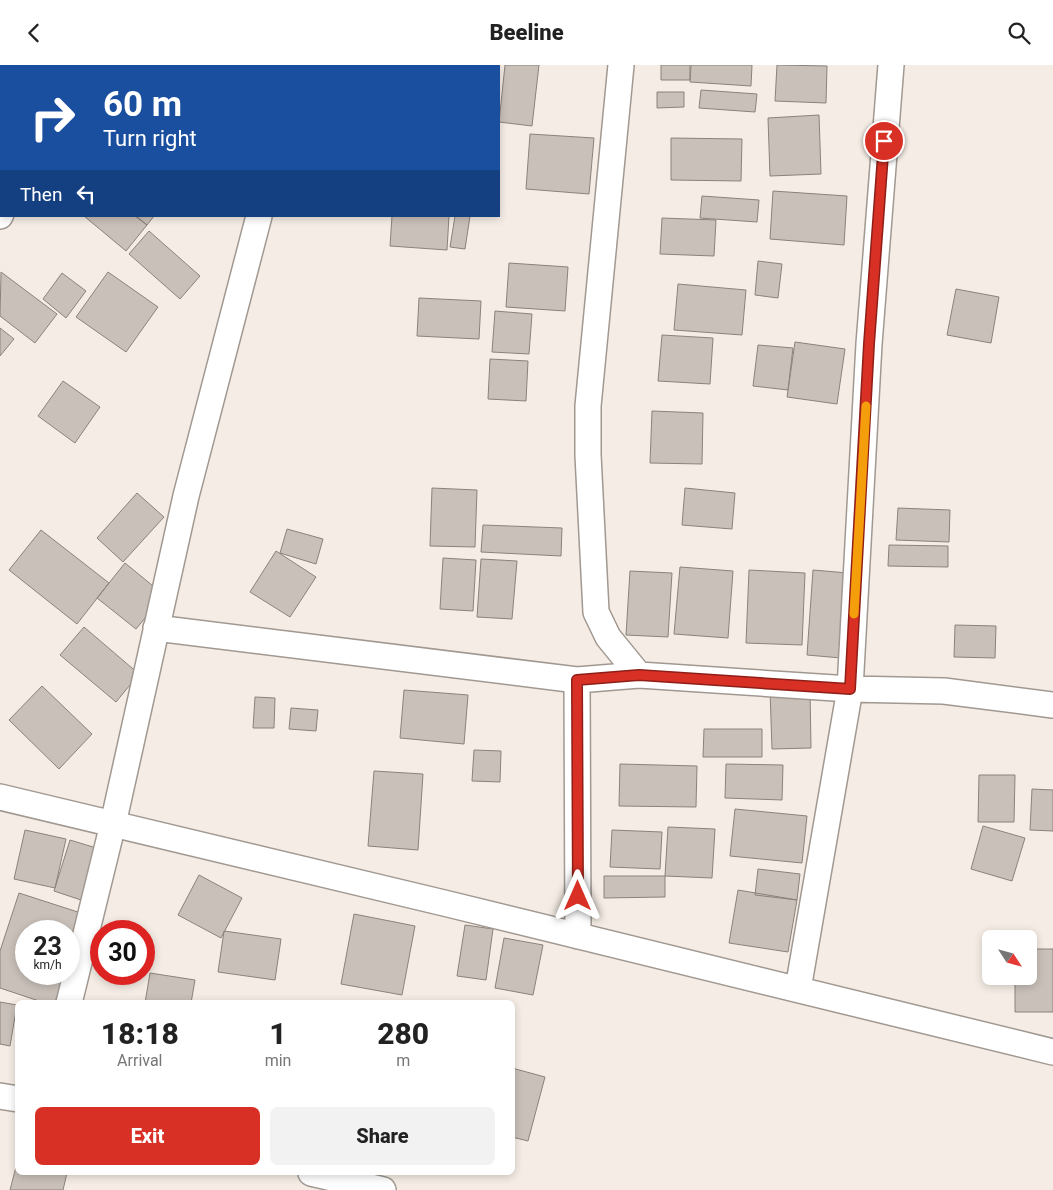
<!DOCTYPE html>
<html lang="en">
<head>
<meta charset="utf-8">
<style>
	body { margin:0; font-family:Roboto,sans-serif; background:#f2f2f2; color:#222; height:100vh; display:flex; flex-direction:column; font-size:19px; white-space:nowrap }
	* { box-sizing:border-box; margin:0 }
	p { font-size:16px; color:#767676 }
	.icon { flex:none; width:28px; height:28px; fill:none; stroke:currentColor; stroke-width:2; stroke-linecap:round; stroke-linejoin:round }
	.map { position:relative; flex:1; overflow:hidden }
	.panel { position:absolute; left:15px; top:935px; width:500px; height:175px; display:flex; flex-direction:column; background:#fff; border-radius:8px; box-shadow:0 2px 8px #0003 }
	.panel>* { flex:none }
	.guide { position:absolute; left:0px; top:0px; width:500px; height:152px; box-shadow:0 2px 8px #0003; background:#1a4fa0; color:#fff; overflow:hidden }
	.needle { width:32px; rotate:126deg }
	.tools { position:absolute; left:982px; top:865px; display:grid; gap:10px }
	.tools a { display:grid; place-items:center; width:55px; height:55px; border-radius:8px; background:#fff; box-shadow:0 2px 8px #0003; font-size:25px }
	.speed { position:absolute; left:15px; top:855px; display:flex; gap:10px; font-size:25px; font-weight:700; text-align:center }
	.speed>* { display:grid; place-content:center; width:65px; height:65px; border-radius:50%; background:#fff; box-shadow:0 2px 8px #0003; line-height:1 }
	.speed small { font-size:12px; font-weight:400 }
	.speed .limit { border:8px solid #d22; background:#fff; color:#111 }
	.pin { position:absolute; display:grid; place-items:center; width:42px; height:42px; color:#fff; margin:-21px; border:2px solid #fff; border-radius:50%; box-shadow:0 1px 5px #0007 }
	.me { position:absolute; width:55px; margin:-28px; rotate:0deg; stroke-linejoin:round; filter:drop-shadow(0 0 4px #0008) }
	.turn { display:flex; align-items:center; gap:18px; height:105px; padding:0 20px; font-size:22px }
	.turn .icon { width:65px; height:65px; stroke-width:2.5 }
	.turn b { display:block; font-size:35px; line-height:42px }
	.then { display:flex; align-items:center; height:48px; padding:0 20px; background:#0003; gap:10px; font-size:19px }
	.eta { display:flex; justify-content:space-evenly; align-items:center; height:85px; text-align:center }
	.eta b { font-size:30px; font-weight:800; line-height:35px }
	.action { display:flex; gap:10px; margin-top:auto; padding:10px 20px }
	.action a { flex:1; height:58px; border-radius:8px; background:#d93025; color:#fff; font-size:20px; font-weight:800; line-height:58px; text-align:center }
	.action a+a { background:#f2f2f2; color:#222 }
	header { display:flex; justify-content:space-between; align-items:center; height:65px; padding:0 20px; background:#fff; font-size:22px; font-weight:800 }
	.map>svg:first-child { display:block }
	.building { fill:#c9c0b9; stroke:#8a837b }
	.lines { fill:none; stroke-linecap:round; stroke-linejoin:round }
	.street-casing { stroke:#a09891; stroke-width:28 }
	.street { stroke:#fff; stroke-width:25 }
	.route-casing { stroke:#8d1f18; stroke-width:12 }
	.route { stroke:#d93025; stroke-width:9 }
	.slow { stroke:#f59e0b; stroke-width:9 }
</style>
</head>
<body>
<header><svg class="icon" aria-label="back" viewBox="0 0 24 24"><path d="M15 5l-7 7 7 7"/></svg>Beeline<svg class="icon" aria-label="search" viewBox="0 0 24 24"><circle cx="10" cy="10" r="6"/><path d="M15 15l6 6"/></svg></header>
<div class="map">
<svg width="1053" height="1125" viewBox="0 0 1053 1125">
	<rect width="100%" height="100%" fill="#f5ede5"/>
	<!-- building -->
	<path class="building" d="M505,0H539L532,61L499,57Z
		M661,0H690V15H661Z
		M691,0H752L751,21L690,17Z
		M777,0L827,1L826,38L775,36Z
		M701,25L757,29L755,47L699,43Z
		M657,27H684V42L657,43Z
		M819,50L821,109L770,111L768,53Z
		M530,69L594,73L589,129L526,124Z
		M671,73L742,74L741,116L671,115Z
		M773,126L847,131L844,180L770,174Z
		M702,131L759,135L757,157L700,153Z
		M84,151H136L147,160L126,186Z
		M135,151H154L147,160Z
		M392,151H449L447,185L390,181Z
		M455,151H470L465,184L450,182Z
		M662,153L716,155L714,191L660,189Z
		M149,166L200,211L180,234L129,189Z
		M758,196L782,199L778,233L755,230Z
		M509,198L568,202L565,246L506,242Z
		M1,207L57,249L35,278L0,251Z
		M108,207L158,242L126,287L76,252Z
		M62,208L86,226L66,253L43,234Z
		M678,219L746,225L742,270L674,265Z
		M956,224L999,232L991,278L947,270Z
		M419,233L481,236L479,274L417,271Z
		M495,246L532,249L529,289L492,287Z
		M0,263L14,274L0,291Z
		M662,270L713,273L710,319L658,316Z
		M795,277L845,284L837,339L787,332Z
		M758,280L793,283L788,325L753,321Z
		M490,294L528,296L526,336L488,334Z
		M63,316L100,342L75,378L38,351Z
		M652,346L703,348L702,399L650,398Z
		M432,423L477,425L475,482L430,481Z
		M685,423L735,428L732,464L682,460Z
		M137,428L164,452L123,497L97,473Z
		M898,443L950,445L949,477L896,475Z
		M483,460L562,463L561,491L481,487Z
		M287,464L323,474L316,499L280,488Z
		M41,465L109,518L77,559L9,505Z
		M889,480L948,481V502L888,501Z
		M276,486L316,512L290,552L250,527Z
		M443,493L476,495L473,546L440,544Z
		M481,494L517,496L512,554L477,552Z
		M125,498L164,530L136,564L97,533Z
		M680,502L733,506L728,573L674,569Z
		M749,505L805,508L802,580L746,578Z
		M813,505L848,508L841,593L807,590Z
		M630,506L672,508L668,572L626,570Z
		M955,560L996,561L995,593L954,592Z
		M84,562L139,609L116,637L60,590Z
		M42,621L92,669L59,704L9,655Z
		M404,625L468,630L464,679L400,673Z
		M810,625L811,683L772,684L770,626Z
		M255,632L275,633L274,663H253Z
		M291,643L318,645L316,666L289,664Z
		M704,664H762V692H703Z
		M474,685L501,686L500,717L472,716Z
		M620,699L697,701L696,742L619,741Z
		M726,699L783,700L782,735L725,733Z
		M374,706L423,709L418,785L368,781Z
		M979,710H1015L1014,757H978Z
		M1032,724L1053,725V766L1030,765Z
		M735,744L807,751L802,798L730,791Z
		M983,761L1025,773L1012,816L971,804Z
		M668,762L715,764L712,813L665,811Z
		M25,765L66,774L55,823L14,814Z
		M612,765L662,767L660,804L610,802Z
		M70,775L103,785L87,837L54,826Z
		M758,804L800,809L797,835L755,830Z
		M199,810L242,833L221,873L178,850Z
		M604,811H665V832L604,833Z
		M738,825L797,835L788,887L729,878Z
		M19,828L84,849L69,895V866H26V909H64L55,938H45L0,923V886Z
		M354,849L415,861L402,930L341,919Z
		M465,860L493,864L486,915L457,911Z
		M224,866L281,874L275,915L218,907Z
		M504,873L543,880L533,930L495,923Z
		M1029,884H1053V947H1015V911H1029Z
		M150,908L195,915L191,938H145Z
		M0,937L17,940L10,981L0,979Z
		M512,1003L545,1012L528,1076L512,1072Z
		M18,1094V1108H67L63,1125H10Z"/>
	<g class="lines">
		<!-- street casing -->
		<g class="street-casing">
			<path id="street" d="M621,0L588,341V390L596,547L608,572L639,610
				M143,1L145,0
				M299,1V0
				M0,151L1,149
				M156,563L577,615L639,610L850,624L944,626L1053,640
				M577,615L578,871
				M0,732L444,838L1053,987
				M798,924L850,624L869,279L891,0
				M69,938L113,759L186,431L259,151
				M0,1031L18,1034
				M311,1108L383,1125"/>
		</g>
		<!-- street -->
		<use href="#street" class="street"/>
	</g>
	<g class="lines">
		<!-- route casing -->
		<g class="route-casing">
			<path id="route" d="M578,831L577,615L639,610L850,624L869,279L884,76"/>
		</g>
		<!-- route -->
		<use href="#route" class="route"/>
		<!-- slow -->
		<path class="slow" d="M854,549L866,341"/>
	</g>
</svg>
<div class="tools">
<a><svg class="needle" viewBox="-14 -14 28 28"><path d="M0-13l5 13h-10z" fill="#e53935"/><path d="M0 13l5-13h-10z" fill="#767676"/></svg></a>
</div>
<div class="speed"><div>23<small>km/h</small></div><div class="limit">30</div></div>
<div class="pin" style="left:884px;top:76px;background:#d93025"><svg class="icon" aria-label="arrive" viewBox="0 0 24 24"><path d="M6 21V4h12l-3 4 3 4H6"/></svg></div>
<svg class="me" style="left:578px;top:831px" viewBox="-20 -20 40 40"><path d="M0-17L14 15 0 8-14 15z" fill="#d93025" stroke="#fff" stroke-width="4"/></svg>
<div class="guide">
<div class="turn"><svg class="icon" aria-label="right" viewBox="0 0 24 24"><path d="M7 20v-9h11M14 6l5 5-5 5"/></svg><div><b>60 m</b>Turn right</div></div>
<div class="then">Then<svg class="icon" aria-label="left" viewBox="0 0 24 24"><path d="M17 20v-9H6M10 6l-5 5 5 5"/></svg></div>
</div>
<section class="panel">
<div class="eta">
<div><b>18:18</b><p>Arrival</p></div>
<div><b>1</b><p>min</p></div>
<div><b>280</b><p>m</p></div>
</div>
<div class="action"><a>Exit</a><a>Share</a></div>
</section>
</div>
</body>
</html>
